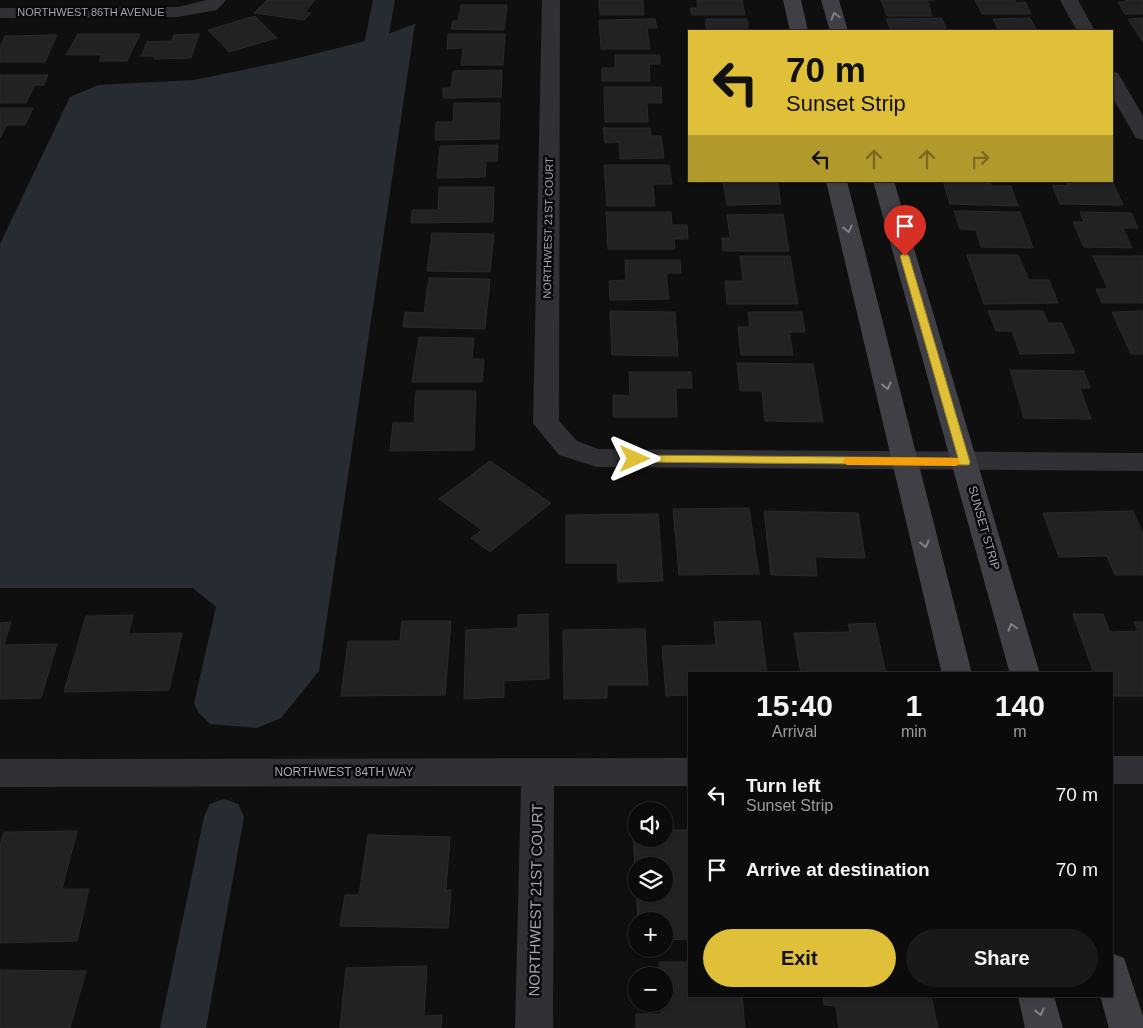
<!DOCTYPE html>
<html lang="en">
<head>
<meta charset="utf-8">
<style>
	body { margin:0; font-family:Helvetica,sans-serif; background:#19191a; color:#f1f3f6; height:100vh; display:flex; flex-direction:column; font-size:19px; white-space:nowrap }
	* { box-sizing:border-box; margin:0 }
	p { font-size:16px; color:#9a9b9d }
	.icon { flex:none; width:28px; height:28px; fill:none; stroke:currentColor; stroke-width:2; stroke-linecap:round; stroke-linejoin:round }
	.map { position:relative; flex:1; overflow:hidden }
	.side { position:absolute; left:688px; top:672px; width:425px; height:325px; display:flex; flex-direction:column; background:#0b0b0c; border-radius:0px; box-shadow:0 1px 4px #0004,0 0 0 1px #2b2b2d }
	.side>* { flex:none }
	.top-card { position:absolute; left:688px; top:30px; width:425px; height:152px; border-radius:0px; box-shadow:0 1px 4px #0004,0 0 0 1px #2b2b2d; background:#dfc038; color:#111; overflow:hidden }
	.tools { position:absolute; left:628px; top:802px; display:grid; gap:10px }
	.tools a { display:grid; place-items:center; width:45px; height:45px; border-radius:50%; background:#0b0b0c; box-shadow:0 1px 4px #0004,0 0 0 1px #2b2b2d; font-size:25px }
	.pin { position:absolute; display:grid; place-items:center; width:42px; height:42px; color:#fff; margin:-51px -21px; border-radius:50% 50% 50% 0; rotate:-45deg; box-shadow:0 0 5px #0007 }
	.pin .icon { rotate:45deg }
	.me { position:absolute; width:55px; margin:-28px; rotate:90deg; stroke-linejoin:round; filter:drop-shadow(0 0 4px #0008) }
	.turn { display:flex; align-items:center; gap:18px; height:105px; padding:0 15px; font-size:22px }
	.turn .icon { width:65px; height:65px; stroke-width:2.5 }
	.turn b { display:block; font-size:35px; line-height:42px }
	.lanes { display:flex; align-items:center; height:48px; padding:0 15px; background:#0003; justify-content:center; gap:25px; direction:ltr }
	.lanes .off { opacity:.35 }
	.eta { display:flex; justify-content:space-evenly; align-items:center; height:85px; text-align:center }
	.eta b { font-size:30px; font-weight:700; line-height:35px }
	.cta { display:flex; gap:10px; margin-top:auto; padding:10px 15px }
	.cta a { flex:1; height:58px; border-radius:30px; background:#dfc038; color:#111; font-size:20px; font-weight:700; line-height:58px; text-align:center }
	.cta a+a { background:#19191a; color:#f1f3f6 }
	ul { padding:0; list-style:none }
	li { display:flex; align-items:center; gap:15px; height:75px; padding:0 15px }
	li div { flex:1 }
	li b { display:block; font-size:19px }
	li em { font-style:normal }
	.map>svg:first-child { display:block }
	.water { fill:#272c32 }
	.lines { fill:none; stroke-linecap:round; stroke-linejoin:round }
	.canal { fill:#272c32; fill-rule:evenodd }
	.building { fill:#222224; stroke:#2a292c; fill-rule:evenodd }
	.street { fill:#303035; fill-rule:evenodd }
	.secondary { fill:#3f3f45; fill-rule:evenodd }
	.oneway { stroke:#7f818b }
	.route { fill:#dfc038; stroke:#917d24 }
	.slow { fill:#f59e0b }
	.labels { text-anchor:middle; stroke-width:5; stroke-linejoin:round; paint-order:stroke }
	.far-street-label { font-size:11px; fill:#a1a4b0; stroke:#0a0a0b }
	.street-label { font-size:12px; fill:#a1a4b0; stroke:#0a0a0b }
	.near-street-label { font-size:15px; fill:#a1a4b0; stroke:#0a0a0b }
</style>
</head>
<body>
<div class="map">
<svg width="1143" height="1028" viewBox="0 0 1143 1028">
	<rect width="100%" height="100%" fill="#0f0f10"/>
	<!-- water -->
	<path class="water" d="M415,24L319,671L281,718L257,728L210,724L198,712L194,703L216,607L193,588H0V244L70,97L98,85L194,80L286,61L377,38Z"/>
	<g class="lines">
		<!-- canal -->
		<path class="canal" d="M373,0H395L380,83L376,88L368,90L360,88L356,83Z
			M224,799L238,804L244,817L206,1028H160L204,817L210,804Z"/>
	</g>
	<!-- building -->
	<path class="building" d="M267,0H315L305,12L311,13L304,20L254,13Z
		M599,0H643L644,15H600Z
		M697,0H742L745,15H692L690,8H698Z
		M881,0H935H927L932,16H887Z
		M975,0H1015L1016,3L1025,2L1031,14H982Z
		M1125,0H1143V14H1125L1118,2H1126Z
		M461,5H507L504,30L451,29L453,21H458Z
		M255,16L277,38L229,52L208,30Z
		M942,18L947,31H891L886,19Z
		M1030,18L1037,31H999L993,19Z
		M1143,18V42L1128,19Z
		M655,19L657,28H647L650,49H601L599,20Z
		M706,19H747L748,31H706Z
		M78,34H140L127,61H99L102,55H66Z
		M199,34L191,58L154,59V56H141L147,42L172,41L174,35Z
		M448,34H505L503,65H461L463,48L447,49Z
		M57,35L45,62H0V47L5,36Z
		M615,55H660V64H649L650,81H602V68H615Z
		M502,70L501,97L443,98V88H451L453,71Z
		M0,75H48L44,85H35L26,103H0Z
		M604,87H661L662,103H647L648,122H605Z
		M454,103H500L499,139L435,140L436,122H453Z
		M0,108H33L25,125H7L0,138Z
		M603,128H650L651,136H661L664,158L620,159L619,142L605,143Z
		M498,145L497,161H486L485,177L437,178L440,146Z
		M604,165H669L672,184H653L655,206H607Z
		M1111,179L1123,205L1060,204L1052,185L1068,186L1067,181H1111Z
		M723,181H777L781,204L727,205Z
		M943,181H989L991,186H1011L1018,206L950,204Z
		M439,187H494L493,222L411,223L412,210H438Z
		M954,211L1020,212L1033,248L981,247L976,230L960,229Z
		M606,212H671L672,225H687L688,239H674L675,249H608Z
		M1080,212L1131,213L1138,228H1123L1132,248L1084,247L1073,222H1084Z
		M783,214L789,251H723L722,238H730L727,215Z
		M432,233L494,234L490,272L427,271Z
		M967,255H1018L1029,280H1049L1058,303L984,304Z
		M740,256H790L798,304H727L725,281H743Z
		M1093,256H1143V303H1102L1096,289H1108Z
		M625,260H680L681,273H666L669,299L610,300L609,281L626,280Z
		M429,278L490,279L485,329L403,327L405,312L424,313Z
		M610,311L675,312L678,356L612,355Z
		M988,311H1043L1048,323H1062L1075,353L1020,354L1012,331H996Z
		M1143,311V354H1131L1112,312Z
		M748,312H802L805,332H789L793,355H741L738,327H750Z
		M419,337L474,338L472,359H484L482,382H412Z
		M737,363L813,364L823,422L765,421L762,391H740Z
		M1010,370L1084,371L1090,388H1080L1091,419L1024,418Z
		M629,372H691L692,388H676L677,417H613V395L630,396Z
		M416,391H476L474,450L390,451L393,423H414Z
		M490,461L551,503L490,552L471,538L482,530L439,499Z
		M749,508L759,574L679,575L673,509Z
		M764,511L858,513L865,558L815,557L817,576L771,575Z
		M1133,511L1143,534V575H1115L1107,556L1059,557L1043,513Z
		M658,514L663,581L618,582L617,563H566V515Z
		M548,614L549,679L504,681V697L464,699L466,630L518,628V615Z
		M1073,614H1103L1110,632L1138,631L1134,622H1143V696H1111V674H1094Z
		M133,615L128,634L182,633L169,690L64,692L86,616Z
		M402,621H451L445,695L341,696L348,641H400Z
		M760,621L767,674H689V695L666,696L662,646L716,645L714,622Z
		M11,622L4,645L57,644L41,698L0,699V623Z
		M875,623L886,674H801L794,633L850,632L848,624Z
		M645,629L648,685H607V698L564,699L563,630Z
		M664,830H689V939L664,940V921H638L633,831H636V839H664ZM636,866H664V894H636Z
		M77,831L62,889H89L77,941L0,943V845L4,832Z
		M368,835L450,837L446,890H451L448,928L340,926L345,895H359Z
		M659,962H689V996H742L745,1028H636V1014H661V1004H664V976H660Z
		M427,966L424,1016L442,1015L441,1028H340L346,968Z
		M0,970L86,971L70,1028H0Z
		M823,996H931L938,1028H839L836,1006L824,1005Z"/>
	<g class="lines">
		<!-- street -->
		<path class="street" d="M207,0H226L217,10L178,17L0,18V8L178,7Z
			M542,0H560L559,421L577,441L598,449L1143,453V471L597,467L559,455L533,423Z
			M1060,0H1078L1095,31H1077Z
			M1111,71L1118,73L1143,116V140L1136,138L1111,95Z
			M1111,756H1143V784H1111Z
			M689,758V786H554L553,1028H515L521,786L0,787V759Z"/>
		<!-- secondary -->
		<path class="secondary" d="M783,0H801L808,31H790Z
			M821,0H839L848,31H830Z
			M826,181H847L972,674H942Z
			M873,181H894L1040,674H1010Z
			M1111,953L1124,958L1143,1016V1028H1109L1100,996H1111Z
			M1018,996H1054L1063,1028H1025Z"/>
	</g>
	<!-- one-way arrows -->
	<defs><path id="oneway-chevron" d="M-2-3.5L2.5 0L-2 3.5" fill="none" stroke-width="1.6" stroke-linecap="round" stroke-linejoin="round" transform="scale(1.25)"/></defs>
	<g class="oneway">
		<use href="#oneway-chevron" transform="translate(835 16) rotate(-106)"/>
		<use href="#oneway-chevron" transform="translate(848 229) rotate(76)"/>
		<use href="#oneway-chevron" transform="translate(887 386) rotate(76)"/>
		<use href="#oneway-chevron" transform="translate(925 544) rotate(76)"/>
		<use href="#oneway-chevron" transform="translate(1012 627) rotate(-106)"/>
		<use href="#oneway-chevron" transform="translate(1040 1012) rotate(76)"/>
	</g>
	<!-- route -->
	<path class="route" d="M905,253L909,256L970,462L969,465L631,462L630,459L635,455L958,458L900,256Z"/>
	<!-- slow -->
	<path class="slow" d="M847,457L956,458L961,462L956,466L847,465L842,461Z"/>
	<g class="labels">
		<!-- far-street labels -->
		<g class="far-street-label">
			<text x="91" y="16">NORTHWEST 86TH AVENUE</text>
			<text transform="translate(548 228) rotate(-89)" y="4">NORTHWEST 21ST COURT</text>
		</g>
		<!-- street labels -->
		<g class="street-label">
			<text transform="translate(984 528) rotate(74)" y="4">SUNSET STRIP</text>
			<text x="344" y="776">NORTHWEST 84TH WAY</text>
		</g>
		<!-- near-street labels -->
		<g class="near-street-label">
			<text transform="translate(536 900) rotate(-89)" y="5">NORTHWEST 21ST COURT</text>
		</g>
	</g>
</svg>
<div class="tools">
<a><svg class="icon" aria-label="sound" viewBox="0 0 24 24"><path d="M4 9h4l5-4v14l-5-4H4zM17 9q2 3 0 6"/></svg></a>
<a><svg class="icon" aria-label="layers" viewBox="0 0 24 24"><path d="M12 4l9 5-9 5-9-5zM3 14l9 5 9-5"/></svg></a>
<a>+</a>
<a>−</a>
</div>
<div class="pin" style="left:905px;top:256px;background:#d93025"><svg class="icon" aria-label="arrive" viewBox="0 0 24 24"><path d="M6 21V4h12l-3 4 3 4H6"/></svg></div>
<svg class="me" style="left:635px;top:459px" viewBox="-20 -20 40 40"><path d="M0-17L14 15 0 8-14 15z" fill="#dfc038" stroke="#fff" stroke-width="4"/></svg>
<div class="top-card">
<div class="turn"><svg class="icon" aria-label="left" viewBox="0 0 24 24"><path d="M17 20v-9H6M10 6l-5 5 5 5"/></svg><div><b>70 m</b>Sunset Strip</div></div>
<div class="lanes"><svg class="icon" aria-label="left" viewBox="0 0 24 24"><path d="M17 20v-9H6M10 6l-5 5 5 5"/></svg><svg class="icon off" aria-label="ahead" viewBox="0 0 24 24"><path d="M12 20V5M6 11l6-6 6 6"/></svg><svg class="icon off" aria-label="ahead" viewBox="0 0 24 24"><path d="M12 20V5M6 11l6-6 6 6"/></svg><svg class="icon off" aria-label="right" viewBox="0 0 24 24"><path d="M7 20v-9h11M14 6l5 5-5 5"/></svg></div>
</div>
<section class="side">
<div class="eta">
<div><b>15:40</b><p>Arrival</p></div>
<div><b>1</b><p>min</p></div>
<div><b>140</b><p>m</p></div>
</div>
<ul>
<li><svg class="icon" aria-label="left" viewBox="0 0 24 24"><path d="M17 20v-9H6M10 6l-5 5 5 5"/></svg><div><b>Turn left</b><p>Sunset Strip</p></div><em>70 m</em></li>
<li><svg class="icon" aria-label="arrive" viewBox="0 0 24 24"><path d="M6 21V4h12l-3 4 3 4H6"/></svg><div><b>Arrive at destination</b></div><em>70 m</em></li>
</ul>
<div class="cta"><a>Exit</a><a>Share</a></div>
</section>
</div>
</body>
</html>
